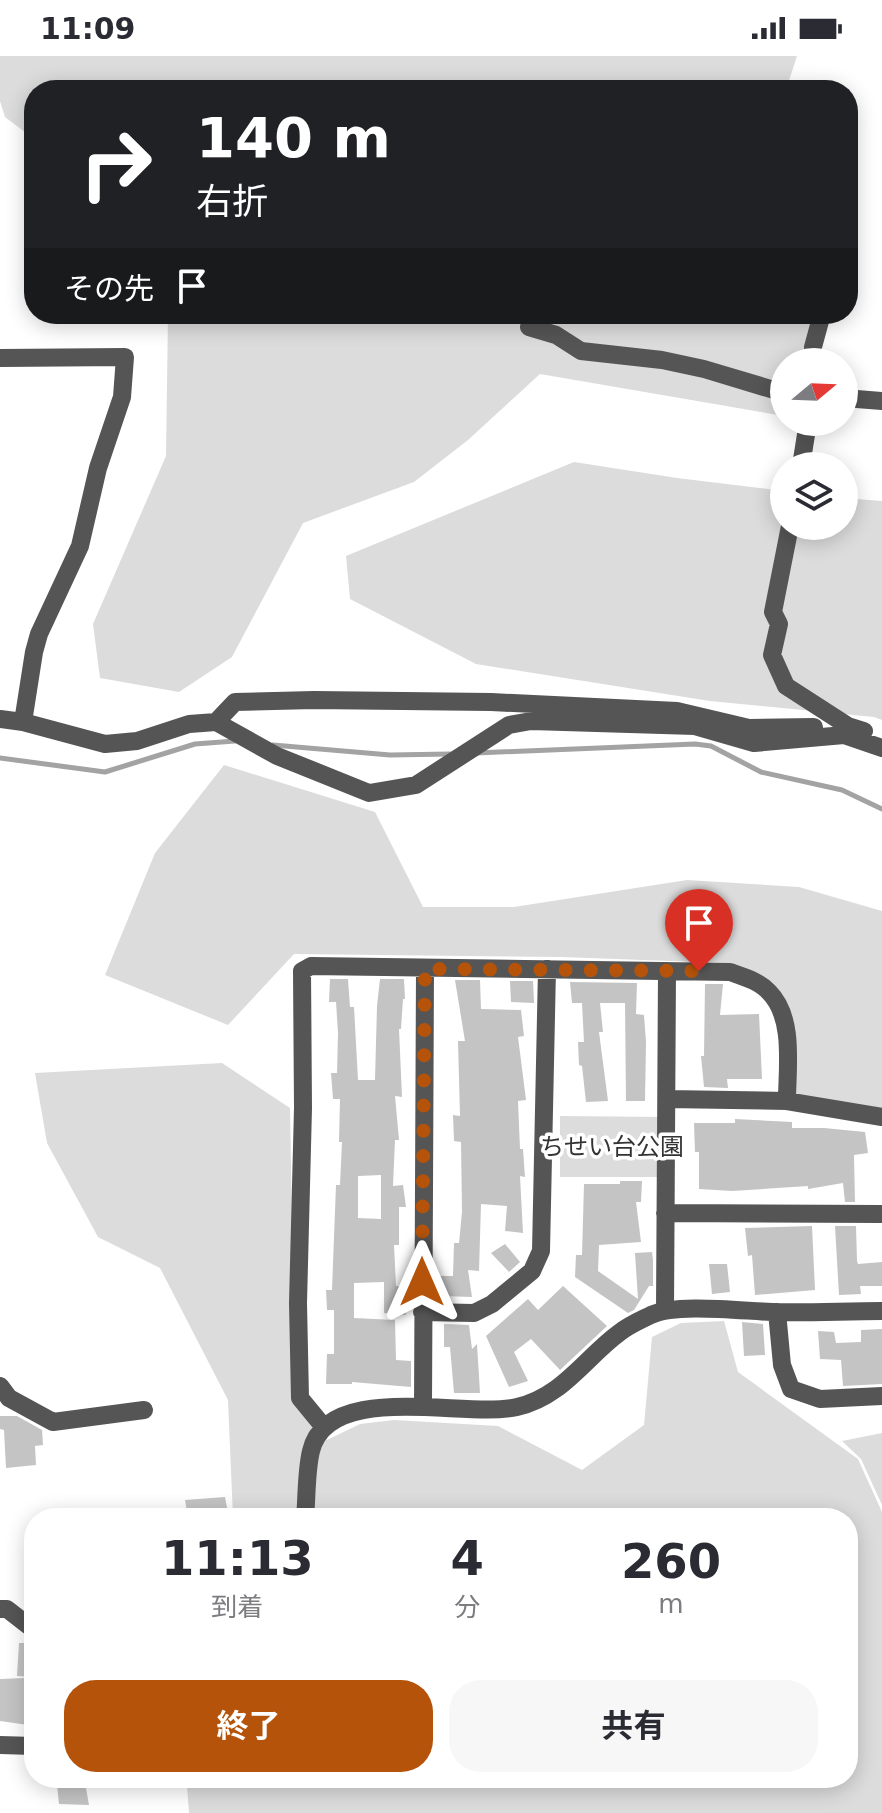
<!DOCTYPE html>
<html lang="ja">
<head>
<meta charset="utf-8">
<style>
	body { margin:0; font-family:"DejaVu Sans","Noto Sans JP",sans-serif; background:#f7f7f7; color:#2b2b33; height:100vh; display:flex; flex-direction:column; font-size:30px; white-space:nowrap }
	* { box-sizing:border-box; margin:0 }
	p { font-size:26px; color:#7c7c81 }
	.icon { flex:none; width:44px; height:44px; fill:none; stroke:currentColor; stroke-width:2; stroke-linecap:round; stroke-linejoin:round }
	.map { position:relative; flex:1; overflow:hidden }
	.side { position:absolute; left:24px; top:1452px; width:834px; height:280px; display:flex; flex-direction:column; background:#fff; border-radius:32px; box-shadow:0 4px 20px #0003 }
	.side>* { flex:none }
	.hud { position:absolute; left:24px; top:24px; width:834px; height:244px; border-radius:32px; box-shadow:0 4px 20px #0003; background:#202124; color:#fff; overflow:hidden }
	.needle { width:52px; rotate:71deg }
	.buttons { position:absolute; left:770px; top:292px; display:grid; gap:16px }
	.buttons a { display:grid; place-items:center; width:88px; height:88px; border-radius:50%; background:#fff; box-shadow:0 4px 20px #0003; font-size:40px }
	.pin { position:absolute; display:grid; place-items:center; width:68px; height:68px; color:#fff; margin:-82px -34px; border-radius:50% 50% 50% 0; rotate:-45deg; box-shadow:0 0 8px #0007 }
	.pin .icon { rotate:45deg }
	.me { position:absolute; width:88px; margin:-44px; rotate:0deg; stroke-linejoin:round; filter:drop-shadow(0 0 6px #0008) }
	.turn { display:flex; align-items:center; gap:28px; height:168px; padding:0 40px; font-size:36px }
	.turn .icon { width:104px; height:104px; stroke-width:2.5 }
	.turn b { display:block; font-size:56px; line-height:68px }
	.then { display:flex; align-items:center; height:76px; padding:0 40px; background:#0003; gap:16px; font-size:30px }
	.eta { display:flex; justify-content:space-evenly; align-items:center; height:136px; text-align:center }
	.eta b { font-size:48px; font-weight:700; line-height:56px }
	.primary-button { display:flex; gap:16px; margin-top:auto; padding:16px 40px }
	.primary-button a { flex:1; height:92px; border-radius:32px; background:#b45309; color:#fff; font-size:32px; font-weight:700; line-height:92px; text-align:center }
	.primary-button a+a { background:#f7f7f7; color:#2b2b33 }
	.status { display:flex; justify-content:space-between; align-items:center; height:56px; padding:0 40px; background:#fff; direction:ltr }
	.status svg { height:22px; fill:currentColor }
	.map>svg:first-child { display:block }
	.green { fill:#dcdcdc }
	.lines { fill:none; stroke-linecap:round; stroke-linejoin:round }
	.stream { stroke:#a3a3a3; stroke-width:5 }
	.building { fill:#c4c4c4; fill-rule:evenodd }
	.minor { stroke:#555; stroke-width:18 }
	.route { stroke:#b45309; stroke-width:14; stroke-dasharray:0 25.2 }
	.labels { text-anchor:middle; stroke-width:7; stroke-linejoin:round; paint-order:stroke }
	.park-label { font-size:24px; fill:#333; stroke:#fff }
</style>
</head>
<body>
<div class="status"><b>11:09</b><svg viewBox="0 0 49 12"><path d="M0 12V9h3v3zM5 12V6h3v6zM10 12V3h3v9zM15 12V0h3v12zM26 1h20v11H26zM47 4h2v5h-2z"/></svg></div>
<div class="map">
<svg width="882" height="1757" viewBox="0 0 882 1757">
	<rect width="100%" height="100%" fill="#fff"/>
	<!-- green -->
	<path class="green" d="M0,0H797L786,34H34V83L5,61L0,45Z
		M168,258H815L807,306H784V360L540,318L468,384L414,426L303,467L232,601L179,636L100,622L93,568L166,400Z
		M574,406L677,422L784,435V470H844V442L882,445V664L874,661L710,645L476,608L350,543L346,500Z
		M224,709L375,756L423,851H514L687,824L799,831L882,855V1052L794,1039L791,960L725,907L561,901L294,898L228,969L105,919L155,797Z
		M222,1007L290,1052L295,1346L327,1384L360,1368L394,1364L498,1370L582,1414L644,1369L652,1281L681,1267L724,1265L738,1316L858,1403L882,1456V1757H189L187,1730L203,1722H848V1462H233L228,1344L160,1212L98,1181L47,1087L35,1017Z
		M560,1060L665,1061L664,1121H560Z
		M882,1377V1449L861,1403L842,1385Z"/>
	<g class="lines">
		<!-- stream -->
		<path class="stream" d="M273,689L390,699L450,698
			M476,697L695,688L711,690L761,716L842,734L882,753
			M0,702L105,716L195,688L235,685"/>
	</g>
	<!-- building -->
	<path class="building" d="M330,923H348L350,951H354L358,1024H375L377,950L380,923H404L405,943H403L401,973H399L402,1041L395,1040L399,1084H395L393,1130L403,1129L406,1151H399V1189H394L396,1230H402L406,1259L384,1257V1226L354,1227V1262L395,1264L396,1304L411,1305V1331L352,1326V1328H326L327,1298H334V1254H327L326,1234H332L336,1129H340L342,1086H339L340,1043H333L331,1017H337L338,977L336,946H329ZM381,1119V1163L358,1162V1120Z
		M455,924H480L481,953L521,954L524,980L518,981L526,1044L518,1045L520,1093H523L525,1121L520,1120L523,1177L505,1175L507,1150L481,1148L479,1215L468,1214L472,1241L441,1240L440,1220H453L454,1187H459L462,1156L461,1086L454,1085L453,1059L460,1060L458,985H465Z
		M510,925H533L534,947L511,946Z
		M570,926L637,927L636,958L644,959L646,986L645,1045H626L625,947H600L603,976H599L608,1045L586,1046L582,1010L579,1009L578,986H584L582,947H572Z
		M705,928H723L720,959L759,958L762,1023H727L728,1032L704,1031L701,1000H704Z
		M735,1063L792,1066V1072H824L865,1076L868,1097L854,1099L855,1146H845L843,1127L808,1133V1130L732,1135L699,1133V1096H695L694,1067H735Z
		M620,1125H642L641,1146H636L641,1186L599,1189L598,1215L638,1243L635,1197L652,1196L653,1204V1230H649L634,1254L628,1257L575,1221L576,1199H582L584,1128H620Z
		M812,1170L815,1234L755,1239L752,1199L748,1200L745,1172Z
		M835,1170H856L857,1205L858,1208L882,1206V1230H860L861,1238L839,1239Z
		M505,1188L520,1206L509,1216L491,1197Z
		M709,1208H727L730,1236L712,1238Z
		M563,1230L607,1270L560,1314L531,1283L514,1296L528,1325L509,1331L486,1280L528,1243L538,1254Z
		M742,1266L763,1268L765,1299L744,1300Z
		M444,1268L469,1269L472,1293L477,1288L480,1337H454L450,1291H444Z
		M882,1273V1328L843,1330L841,1304L820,1303L818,1275L834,1276L836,1287L861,1286V1274Z
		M0,1360H17L42,1374L43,1389L35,1390L36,1409L6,1412L4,1374L0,1373Z
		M225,1441L229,1462H188L185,1444Z
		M19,1587H34L31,1621L17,1620Z
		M26,1622L28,1669L0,1665V1623Z
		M85,1726L89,1749L59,1748L57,1728Z"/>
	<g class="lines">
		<!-- minor -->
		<path class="minor" d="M529,271L556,279L581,295L662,304L704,313L784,337
			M0,302L125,301L122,341L98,412L80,490L39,578L34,596L23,666
			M813,306V291L822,258
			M844,342L882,345
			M801,410L808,366
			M790,470L773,556L779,568L772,599L786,630L848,670L864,675
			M0,663L23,666L105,688L137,685L189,668L216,666L277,700L369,737L416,729L509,669L531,665L695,670L754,687L844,679L882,692
			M216,666L235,646L314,644L491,646L677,655L749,672L814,671
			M667,1043L787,1045L882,1061
			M665,1157L882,1158
			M665,1253L667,915
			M422,1256L474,1257L492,1248L532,1215L541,1195L547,913
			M777,1256L782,1309L791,1333L820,1343L882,1340
			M0,1330L9,1342L53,1366L144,1354
			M423,1351L425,913
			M323,1370L300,1342L298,1247L303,1052L302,915L311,910L730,916C744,921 759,925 769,936C795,962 787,1012 787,1045
			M305,1462C307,1440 306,1416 311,1395C328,1324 465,1363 517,1351C562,1341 585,1302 619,1277C629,1269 641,1264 651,1259C677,1247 741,1255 772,1256C809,1257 845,1255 882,1255
			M0,1553H7L34,1574
			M0,1689L34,1690"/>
	</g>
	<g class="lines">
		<!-- route -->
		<path class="route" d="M422,1226L425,913L699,915"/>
	</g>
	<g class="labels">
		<!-- park labels -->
		<g class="park-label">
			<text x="612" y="1099">ちせい台公園</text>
		</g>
	</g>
</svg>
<div class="buttons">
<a><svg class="needle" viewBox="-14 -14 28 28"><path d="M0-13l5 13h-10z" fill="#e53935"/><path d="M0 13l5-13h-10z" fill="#7c7c81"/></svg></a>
<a><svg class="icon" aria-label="layers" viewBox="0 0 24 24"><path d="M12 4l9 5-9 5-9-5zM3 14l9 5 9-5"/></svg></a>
</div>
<div class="pin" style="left:699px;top:915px;background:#d93025"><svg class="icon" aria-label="arrive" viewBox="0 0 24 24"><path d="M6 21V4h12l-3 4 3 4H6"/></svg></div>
<svg class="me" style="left:422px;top:1226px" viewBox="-20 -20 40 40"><path d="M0-17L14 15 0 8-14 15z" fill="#b45309" stroke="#fff" stroke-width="4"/></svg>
<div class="hud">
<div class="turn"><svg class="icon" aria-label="right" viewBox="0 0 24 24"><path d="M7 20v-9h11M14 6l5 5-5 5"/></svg><div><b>140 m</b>右折</div></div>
<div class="then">その先<svg class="icon" aria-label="arrive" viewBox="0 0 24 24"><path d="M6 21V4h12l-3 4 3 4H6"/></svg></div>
</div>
<section class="side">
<div class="eta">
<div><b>11:13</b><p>到着</p></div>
<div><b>4</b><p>分</p></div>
<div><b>260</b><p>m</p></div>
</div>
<div class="primary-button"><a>終了</a><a>共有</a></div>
</section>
</div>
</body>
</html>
